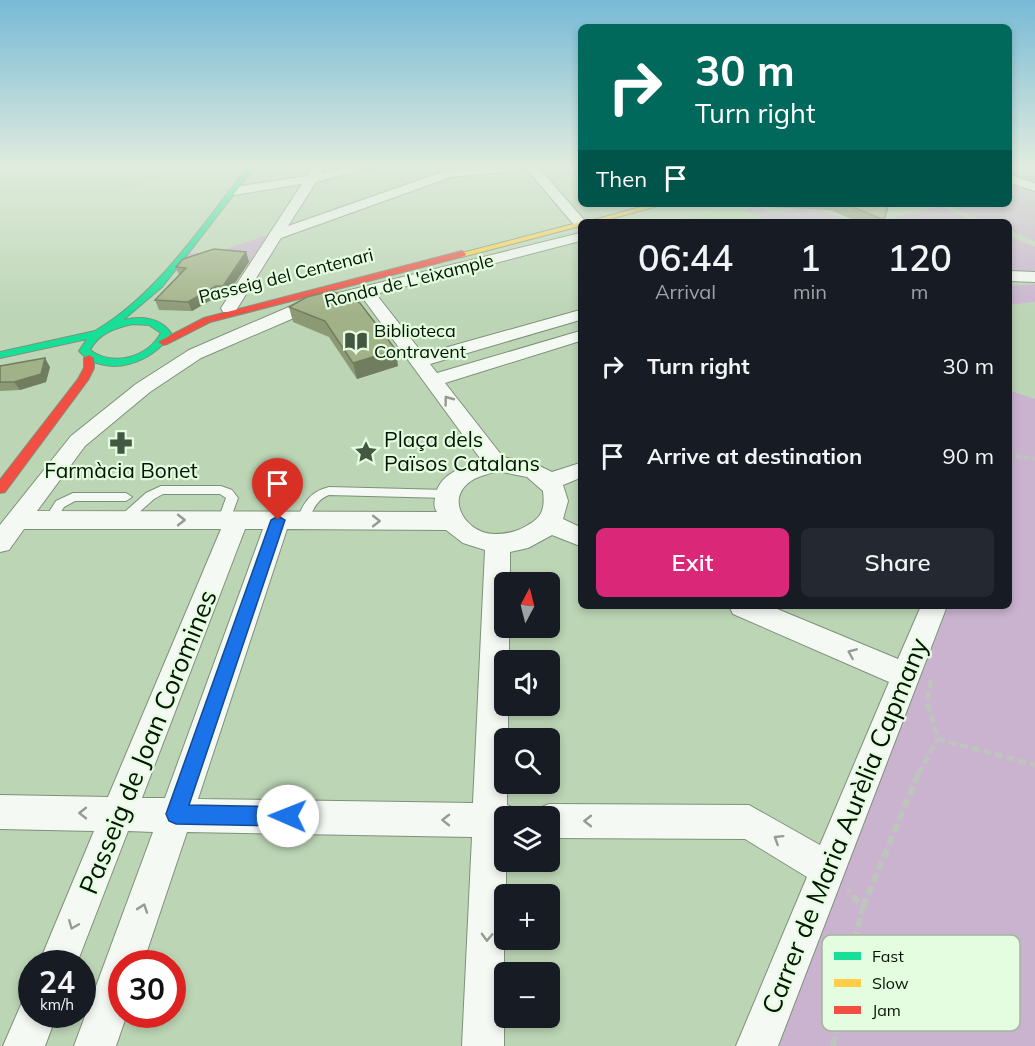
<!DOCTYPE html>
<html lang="en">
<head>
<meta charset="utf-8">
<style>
	body { margin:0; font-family:Mulish,sans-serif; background:#242831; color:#f1f3f6; height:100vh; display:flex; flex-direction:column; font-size:22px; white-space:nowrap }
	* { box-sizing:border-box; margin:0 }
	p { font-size:20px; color:#9ea1a6 }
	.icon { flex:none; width:33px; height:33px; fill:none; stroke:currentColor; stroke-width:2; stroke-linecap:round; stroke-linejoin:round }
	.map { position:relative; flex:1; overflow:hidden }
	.side { position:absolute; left:578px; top:219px; width:434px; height:390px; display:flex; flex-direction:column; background:#171b24; border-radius:9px; box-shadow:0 3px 9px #0003 }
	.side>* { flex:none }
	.guide { position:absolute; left:578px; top:24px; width:434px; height:183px; border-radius:9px; box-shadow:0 3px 9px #0003; background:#00695c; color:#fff; overflow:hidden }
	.needle { width:39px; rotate:7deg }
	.buttons { position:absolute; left:494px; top:572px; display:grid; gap:12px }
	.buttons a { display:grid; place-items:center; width:66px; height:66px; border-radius:9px; background:#171b24; box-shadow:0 3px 9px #0003; font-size:30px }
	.speed { position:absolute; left:18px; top:950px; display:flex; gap:12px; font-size:30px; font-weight:700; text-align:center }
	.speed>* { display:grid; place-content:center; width:78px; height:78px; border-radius:50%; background:#171b24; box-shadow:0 3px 9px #0003; line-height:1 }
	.speed small { font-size:15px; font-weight:400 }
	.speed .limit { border:9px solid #d22; background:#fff; color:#111 }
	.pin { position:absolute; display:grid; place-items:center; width:51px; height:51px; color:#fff; margin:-62px -26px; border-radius:50% 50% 50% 0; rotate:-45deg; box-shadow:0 0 6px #0007 }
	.pin .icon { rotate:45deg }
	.me { position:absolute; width:66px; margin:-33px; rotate:271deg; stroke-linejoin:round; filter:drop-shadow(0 0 4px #0008) }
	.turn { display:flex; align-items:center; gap:21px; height:126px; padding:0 18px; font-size:27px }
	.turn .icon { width:78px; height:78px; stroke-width:2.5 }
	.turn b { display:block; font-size:42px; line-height:51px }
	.then { display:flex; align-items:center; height:57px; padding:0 18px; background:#0003; gap:12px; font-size:22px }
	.eta { display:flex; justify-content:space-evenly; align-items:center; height:102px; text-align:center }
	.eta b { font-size:36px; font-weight:600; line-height:42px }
	.cta { display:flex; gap:12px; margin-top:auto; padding:12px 18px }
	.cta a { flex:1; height:69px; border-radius:9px; background:#db2777; color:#fff; font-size:24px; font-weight:600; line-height:69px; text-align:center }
	.cta a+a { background:#242831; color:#f1f3f6 }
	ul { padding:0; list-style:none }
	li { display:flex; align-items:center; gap:18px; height:90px; padding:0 18px }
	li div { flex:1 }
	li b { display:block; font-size:22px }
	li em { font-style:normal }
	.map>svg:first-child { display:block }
	.built { fill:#b0d8a6 }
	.green { fill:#cab3cf }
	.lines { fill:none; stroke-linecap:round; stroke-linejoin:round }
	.lane-casing { stroke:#7e917a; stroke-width:2 }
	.street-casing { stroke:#7e917a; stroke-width:2 }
	.fast-casing { stroke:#7e917a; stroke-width:2 }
	.slow-casing { stroke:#7e917a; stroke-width:2 }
	.jam-casing { stroke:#7e917a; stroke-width:2 }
	.path-far2 { stroke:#bec5bd; stroke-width:4; stroke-dasharray:5 3; stroke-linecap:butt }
	.path-far1 { stroke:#bec5bd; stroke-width:4.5; stroke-dasharray:8 4; stroke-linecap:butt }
	.path { stroke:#bec5bd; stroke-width:6; stroke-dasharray:9 4.5; stroke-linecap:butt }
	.lane { fill:#f5f9f4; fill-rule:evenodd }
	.street { fill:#f5f9f4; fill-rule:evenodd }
	.fast { fill:#16e098; fill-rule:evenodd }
	.slow { fill:#ffcf43; fill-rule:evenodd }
	.jam { fill:#f24e42; fill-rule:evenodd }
	.wall { fill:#8b9975 }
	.shaded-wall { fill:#717d5f }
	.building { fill:#a2b288; stroke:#717d5f; stroke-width:1.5 }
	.oneway { stroke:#959d93 }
	.route { fill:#1a73e8; stroke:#114b97; stroke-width:1.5 }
	.labels { text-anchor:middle; stroke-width:4.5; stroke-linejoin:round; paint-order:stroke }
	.far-street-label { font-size:18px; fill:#041302; stroke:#e4fcdf }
	.far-poi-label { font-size:18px; fill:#041302; stroke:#e4fcdf; text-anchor:start }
	.poi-label { font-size:21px; fill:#041302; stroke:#e4fcdf; text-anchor:start }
	.near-street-label { font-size:26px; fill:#041302; stroke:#e4fcdf }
	.key { fill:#e4fcdf; stroke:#a1b69d; stroke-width:1.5 }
	.key-label { font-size:16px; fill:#041302 }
</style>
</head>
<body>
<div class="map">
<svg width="1035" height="1046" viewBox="0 0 1035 1046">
	<rect width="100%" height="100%" fill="#bcd5b5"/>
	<!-- built -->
	<path class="built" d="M0,167H184L173,170L129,190L1,196Z
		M734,206L769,222H672Z"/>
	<!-- green -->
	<path class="green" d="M1008,167H1035V241L1008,230V222H987L943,204H1008Z
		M757,206C782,218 774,211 797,209C817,208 834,214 852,222H770L744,210Z
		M940,206L977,222H874Z
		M268,235L249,262L217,258L174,273L190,253H213Z
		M1008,235L1035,247V273H1008Z
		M1035,284V302L1008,305V286Z
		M1008,390L1035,399V1046H760L931,606H1008Z"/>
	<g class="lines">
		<!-- lane casing -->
		<g class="lane-casing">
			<path id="lane" d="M161,486H221L232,490L238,498L230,520L224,524L218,520L226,498L220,494H163L154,499L127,523H119L117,520L119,517L146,493Z
				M329,487L447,490L453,494L447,498L329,495C315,500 313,512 306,524H298L296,521C304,503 309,492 329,487Z
				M73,493H126L132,497L126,501H75L64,507L54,523H46L44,520L56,501Z"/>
		</g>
		<!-- street casing -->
		<g class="street-casing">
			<path id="street" d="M313,167H325L321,173L349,167H373L316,182L288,226L445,171L478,167H522L516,171L451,177L281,238L235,312H223L221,308L302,184L234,195L228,191L234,187L307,176Z
				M525,167H538L586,222H580V227L575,226Z
				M1008,174L1035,183V191L1008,182Z
				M580,233V241L376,294L423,354L580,310V320L430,364L437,373L580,331V341L445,383L503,457L533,463L552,472L580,463V478L563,485L568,501L563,519L580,527V546L552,535L528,548L510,552V582H504V627H509V660H504V705H508V738H504V783H507V805L516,809L519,816H504V861H506V894H504V1046H462L472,837L187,832L143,963H122V1014H127L116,1046H74L153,832L128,831L77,963H39L94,831L0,829V795L108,797L221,529H24L9,550L0,552V525L71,436L136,384L189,350L298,303ZM362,297L482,461C462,467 438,474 435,498C434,504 434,507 437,512L37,511L85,446L150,392L201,358L310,311ZM497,471L527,477L543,491C545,507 543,517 528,525C517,532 507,534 494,534C468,534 443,500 471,481C478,476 489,474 497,471ZM245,529H263L165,798H142ZM287,529L446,530L463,543L485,550L473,803L198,799Z
				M1008,271L1035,272V282L1008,281Z
				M729,606H770L898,659L921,606H947L778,1046H736L807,877L745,839L549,838V816H534L537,809L549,804L749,805L820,845L889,682L733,614Z
				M32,996V1014H57L45,1046H3L23,1000Z"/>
		</g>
		<!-- fast casing -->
		<g class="fast-casing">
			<path id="fast" d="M248,167H255L162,287L123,320C141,316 159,317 171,333C154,363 106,380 79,351L87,339L0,358V352L95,331C159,293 202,225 248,167ZM133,324L149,325L161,333C147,358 113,367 90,350C99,333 115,328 133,324Z"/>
		</g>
		<!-- slow casing -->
		<g class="slow-casing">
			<path id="slow" d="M652,204H665L599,222H586Z
				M581,222L580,226L462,257L458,254Z"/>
		</g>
		<!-- jam casing -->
		<g class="jam-casing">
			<path id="jam" d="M462,251L466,254L465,256L210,322L167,344L163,345L158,342L204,318Z
				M89,355L94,358V368L88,380L5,492L0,493V480L78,379L84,368V358Z"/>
		</g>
		<!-- path-far2 -->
		<path class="path-far2" d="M1008,455L1035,459"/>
		<!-- path-far1 -->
		<path class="path-far1" d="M931,680L927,701L938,739L1035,765
			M918,774L938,739"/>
		<!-- path -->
		<path class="path" d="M863,907L919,772
			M833,1046L851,954L863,907L848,891"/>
		<!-- lane -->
		<use href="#lane" class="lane"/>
		<!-- street -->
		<use href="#street" class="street"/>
		<!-- fast -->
		<use href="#fast" class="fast"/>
		<!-- slow -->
		<use href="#slow" class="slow"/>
		<!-- jam -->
		<use href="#jam" class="jam"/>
	</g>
	<!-- wall -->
	<path class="wall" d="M768,204H882L888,207L883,222H858L830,210L769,207Z
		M246,252L249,262L227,295H220L192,311L159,310L155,300L179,275L176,267Z
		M307,297L398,366L357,379L329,337L293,322L289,307Z
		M0,366L50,367L46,382L20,390L0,391Z"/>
	<!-- shaded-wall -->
	<path class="shaded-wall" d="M246,252L249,262L227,295L223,286Z
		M216,286L220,295L192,311L188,302Z
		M396,350L398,366L357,379L353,363Z
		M45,358L50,367L46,382L20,390L14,382Z"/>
	<!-- building -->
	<path class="building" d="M845,204H882L888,207L884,220Z
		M214,249L246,252L223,286H216L188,302L155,300L186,268L176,267L183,259Z
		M331,291L360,303L396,350L353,363L325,321L289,307L307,297Z
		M45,358L41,374L14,382H0V366Z"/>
	<!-- one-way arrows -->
	<defs><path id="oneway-chevron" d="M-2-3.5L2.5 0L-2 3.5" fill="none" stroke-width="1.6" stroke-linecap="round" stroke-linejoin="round" transform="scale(1.5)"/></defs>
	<g class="oneway">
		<use href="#oneway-chevron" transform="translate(448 400) rotate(-127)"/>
		<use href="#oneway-chevron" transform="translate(181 520)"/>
		<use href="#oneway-chevron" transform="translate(376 521)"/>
		<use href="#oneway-chevron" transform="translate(852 653) rotate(-157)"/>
		<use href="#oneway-chevron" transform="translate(83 813) rotate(-180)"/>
		<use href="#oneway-chevron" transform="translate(446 820) rotate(-179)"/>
		<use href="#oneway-chevron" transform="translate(588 821) rotate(-180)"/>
		<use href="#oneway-chevron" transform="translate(778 839) rotate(-148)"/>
		<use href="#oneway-chevron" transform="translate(143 908) rotate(-71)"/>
		<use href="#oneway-chevron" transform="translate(73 925) rotate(112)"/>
		<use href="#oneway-chevron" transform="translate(487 937) rotate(92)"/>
	</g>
	<!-- sky -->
	<linearGradient id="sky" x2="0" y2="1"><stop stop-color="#77bad6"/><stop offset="0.53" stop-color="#e1ecde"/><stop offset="1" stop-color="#e1ecde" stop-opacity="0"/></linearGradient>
	<rect width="1035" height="314" fill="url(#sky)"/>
	<!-- route -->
	<path class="route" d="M278,516L285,520L189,805L288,807L295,809L298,816L295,823L288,826L176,824L169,821L166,814L271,520Z"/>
	<!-- icons -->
	<defs>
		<g id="library-bare" transform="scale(1.8)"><path d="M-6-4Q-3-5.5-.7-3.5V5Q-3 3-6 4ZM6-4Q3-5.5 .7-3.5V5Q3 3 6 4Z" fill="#445741" stroke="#e4fcdf" stroke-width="2.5" paint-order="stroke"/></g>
		<g id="pharmacy-bare" transform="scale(1.8)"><path d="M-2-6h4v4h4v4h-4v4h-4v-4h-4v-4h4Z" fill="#445741" stroke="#e4fcdf" stroke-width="2.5" paint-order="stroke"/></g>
		<g id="sight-bare" transform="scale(1.8)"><path d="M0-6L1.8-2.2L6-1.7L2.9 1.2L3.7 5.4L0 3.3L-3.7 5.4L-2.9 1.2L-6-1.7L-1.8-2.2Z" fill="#445741" stroke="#e4fcdf" stroke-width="2.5" paint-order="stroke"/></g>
	</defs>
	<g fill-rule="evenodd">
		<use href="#library-bare" x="356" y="341"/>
		<use href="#pharmacy-bare" x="121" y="443"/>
		<use href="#sight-bare" x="366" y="452"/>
	</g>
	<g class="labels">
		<!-- far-street labels -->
		<g class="far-street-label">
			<text transform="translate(286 276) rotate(-14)" y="6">Passeig del Centenari</text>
			<text transform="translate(409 281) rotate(-14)" y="6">Ronda de L'eixample</text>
		</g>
		<!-- far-poi labels -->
		<g class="far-poi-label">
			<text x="374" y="337">Biblioteca<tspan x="374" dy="21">Contravent</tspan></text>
		</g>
		<!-- poi labels -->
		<g class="poi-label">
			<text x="384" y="447">Plaça dels<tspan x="384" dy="24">Països Catalans</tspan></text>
			<text x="121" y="478" text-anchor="middle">Farmàcia Bonet</text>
		</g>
		<!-- near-street labels -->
		<g class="near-street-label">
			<text transform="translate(148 742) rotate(-68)" y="9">Passeig de Joan Coromines</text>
			<text transform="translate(845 826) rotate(-68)" y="9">Carrer de Maria Aurèlia Capmany</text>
		</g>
	</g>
	<!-- legend -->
	<rect x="822" y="935" width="198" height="96" rx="9" class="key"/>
	<rect x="834" y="952" width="27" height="8" fill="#16e098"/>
	<rect x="834" y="979" width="27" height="8" fill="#ffcf43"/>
	<rect x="834" y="1006" width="27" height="8" fill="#f24e42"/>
	<g class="key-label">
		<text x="872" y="962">Fast</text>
		<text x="872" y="989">Slow</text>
		<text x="872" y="1016">Jam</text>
	</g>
</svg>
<div class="buttons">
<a><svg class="needle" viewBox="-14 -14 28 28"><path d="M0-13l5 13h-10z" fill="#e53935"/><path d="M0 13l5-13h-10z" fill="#9ea1a6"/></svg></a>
<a><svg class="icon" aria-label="sound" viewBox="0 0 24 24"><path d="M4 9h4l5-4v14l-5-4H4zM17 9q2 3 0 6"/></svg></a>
<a><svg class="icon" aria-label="search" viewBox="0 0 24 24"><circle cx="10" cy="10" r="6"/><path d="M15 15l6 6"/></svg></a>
<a><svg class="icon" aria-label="layers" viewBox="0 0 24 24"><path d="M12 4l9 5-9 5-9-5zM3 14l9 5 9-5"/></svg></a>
<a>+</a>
<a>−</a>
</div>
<div class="speed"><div>24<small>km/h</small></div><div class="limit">30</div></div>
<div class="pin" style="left:278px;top:520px;background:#d93025"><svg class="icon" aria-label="arrive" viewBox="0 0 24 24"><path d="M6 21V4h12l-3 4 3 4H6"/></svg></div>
<svg class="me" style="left:288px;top:816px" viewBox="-20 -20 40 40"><circle r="19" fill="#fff"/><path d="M0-13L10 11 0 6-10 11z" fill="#1a73e8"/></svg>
<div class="guide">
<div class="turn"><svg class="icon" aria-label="right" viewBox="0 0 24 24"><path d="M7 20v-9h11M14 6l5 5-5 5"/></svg><div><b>30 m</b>Turn right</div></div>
<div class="then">Then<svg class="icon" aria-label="arrive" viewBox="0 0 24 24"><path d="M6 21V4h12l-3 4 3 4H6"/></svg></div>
</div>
<section class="side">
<div class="eta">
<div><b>06:44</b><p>Arrival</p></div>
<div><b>1</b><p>min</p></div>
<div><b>120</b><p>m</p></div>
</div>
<ul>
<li><svg class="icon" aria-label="right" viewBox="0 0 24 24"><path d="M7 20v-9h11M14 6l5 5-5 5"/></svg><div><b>Turn right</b></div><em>30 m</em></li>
<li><svg class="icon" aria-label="arrive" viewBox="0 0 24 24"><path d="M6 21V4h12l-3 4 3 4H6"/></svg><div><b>Arrive at destination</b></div><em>90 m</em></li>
</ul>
<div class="cta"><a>Exit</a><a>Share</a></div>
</section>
</div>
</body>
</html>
